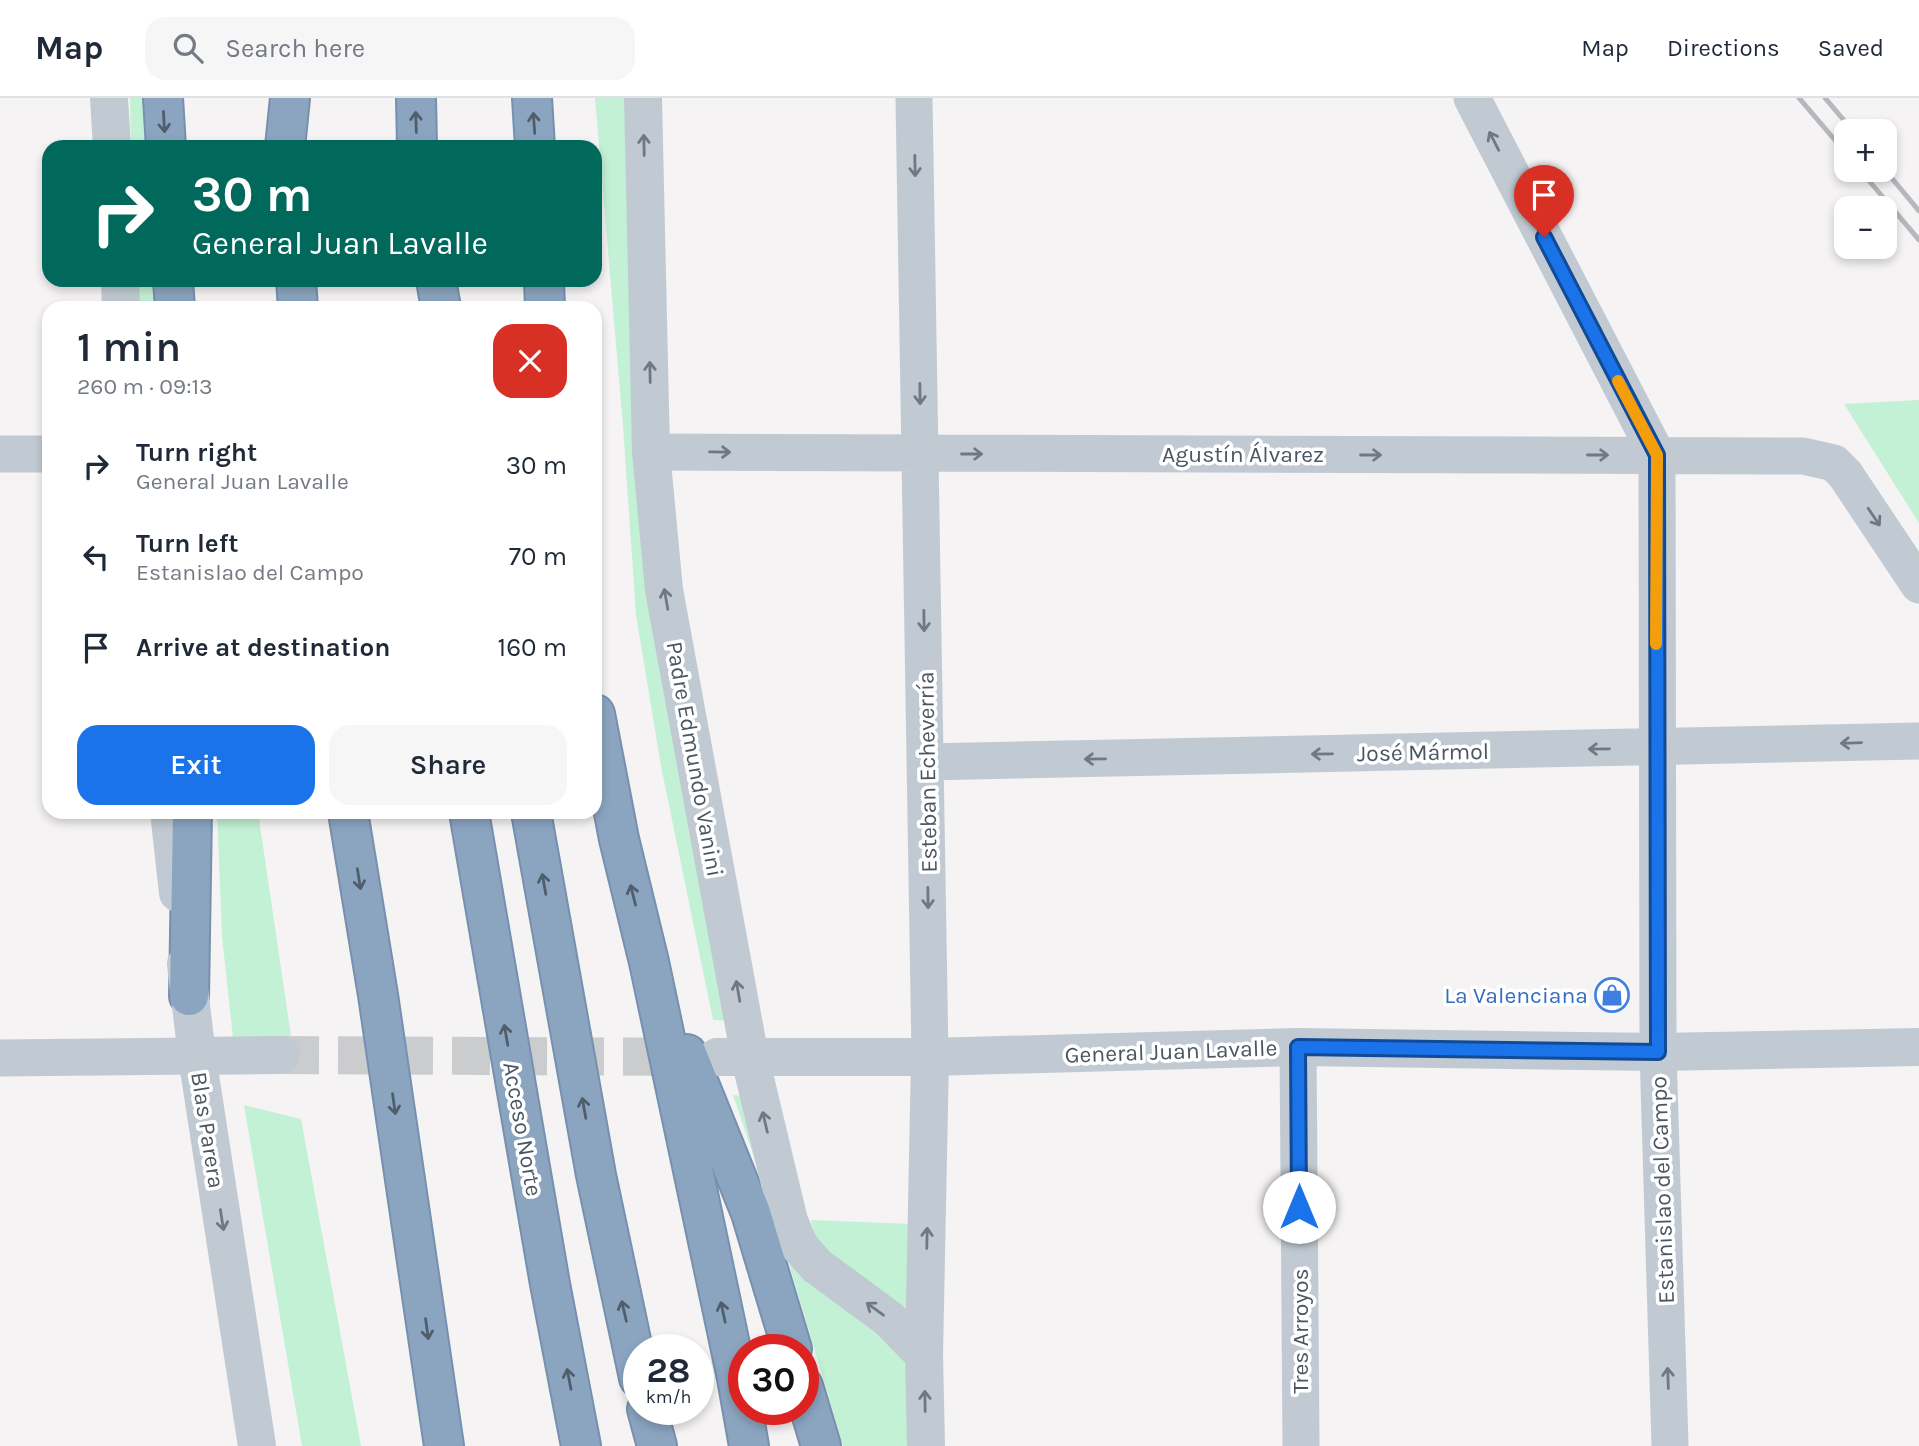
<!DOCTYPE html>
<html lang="en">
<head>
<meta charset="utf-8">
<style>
	body { margin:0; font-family:Karla,sans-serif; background:#f6f6f7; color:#1f2937; height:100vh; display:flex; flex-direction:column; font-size:26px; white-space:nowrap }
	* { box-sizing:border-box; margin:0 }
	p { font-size:23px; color:#747a83 }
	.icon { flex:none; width:38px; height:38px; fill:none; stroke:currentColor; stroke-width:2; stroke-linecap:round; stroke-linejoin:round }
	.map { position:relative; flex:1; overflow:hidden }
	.details { position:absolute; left:42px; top:203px; width:560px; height:518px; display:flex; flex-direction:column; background:#fff; border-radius:21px; box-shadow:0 4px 10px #0003 }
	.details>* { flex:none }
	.top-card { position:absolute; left:42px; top:42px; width:560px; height:147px; border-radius:21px; box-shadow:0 4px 10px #0003; background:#00695c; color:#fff; overflow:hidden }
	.controls { position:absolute; left:1834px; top:21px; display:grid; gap:14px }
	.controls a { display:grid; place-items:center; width:63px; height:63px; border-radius:14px; background:#fff; box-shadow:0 4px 10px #0003; font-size:35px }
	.speed { position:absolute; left:623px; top:1236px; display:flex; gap:14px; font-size:35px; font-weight:700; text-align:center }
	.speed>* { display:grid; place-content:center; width:91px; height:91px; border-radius:50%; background:#fff; box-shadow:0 4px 10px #0003; line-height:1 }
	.speed small { font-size:18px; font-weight:400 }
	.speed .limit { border:10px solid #d22; background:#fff; color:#111 }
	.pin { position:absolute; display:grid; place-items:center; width:60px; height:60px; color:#fff; margin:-72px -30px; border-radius:50% 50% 50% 0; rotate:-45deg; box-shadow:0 0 7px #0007 }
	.pin .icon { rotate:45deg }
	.me { position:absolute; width:77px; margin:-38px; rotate:0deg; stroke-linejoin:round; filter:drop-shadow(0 0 5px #0008) }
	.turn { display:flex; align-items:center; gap:24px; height:147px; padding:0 35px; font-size:32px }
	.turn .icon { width:91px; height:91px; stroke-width:2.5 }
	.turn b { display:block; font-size:49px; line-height:60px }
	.round { display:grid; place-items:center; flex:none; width:74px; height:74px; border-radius:21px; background:#f6f6f7 }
	.overview { display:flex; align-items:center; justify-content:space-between; height:119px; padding:0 35px }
	h1 { font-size:42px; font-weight:600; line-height:52px }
	.action { display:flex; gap:14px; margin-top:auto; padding:14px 35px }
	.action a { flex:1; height:80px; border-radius:21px; background:#1a73e8; color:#fff; font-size:28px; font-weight:600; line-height:80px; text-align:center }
	.action a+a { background:#f6f6f7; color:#1f2937 }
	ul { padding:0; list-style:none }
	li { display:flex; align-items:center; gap:21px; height:91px; padding:0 35px }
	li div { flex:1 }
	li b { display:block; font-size:26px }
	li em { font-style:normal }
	header { display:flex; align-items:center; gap:42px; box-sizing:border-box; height:98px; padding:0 35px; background:#fff; border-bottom:2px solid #e0e1e3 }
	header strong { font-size:33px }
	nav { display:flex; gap:38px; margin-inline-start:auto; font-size:24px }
	.search { width:490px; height:63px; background:#f6f6f7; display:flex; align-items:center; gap:18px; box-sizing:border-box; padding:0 24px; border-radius:21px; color:#747a83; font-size:26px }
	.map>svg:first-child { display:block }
	.green { fill:#c3f1d5 }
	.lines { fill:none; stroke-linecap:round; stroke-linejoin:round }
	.tertiary-tunnel { stroke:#caccce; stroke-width:38; stroke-dasharray:38 19; stroke-linecap:butt }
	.motorway-casing { stroke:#7690ad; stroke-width:42 }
	.minor { stroke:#c1cad2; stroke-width:37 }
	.tertiary { stroke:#c1cad2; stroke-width:38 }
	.motorway { stroke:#8ba5c1; stroke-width:38 }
	.rail { stroke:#b5b8bd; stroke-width:5 }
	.oneway { stroke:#505e6b }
	.oneway2 { stroke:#6e7983 }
	.route-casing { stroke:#114b97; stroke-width:18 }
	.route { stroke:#1a73e8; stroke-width:12 }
	.slow { stroke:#f59e0b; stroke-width:12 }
	.labels { text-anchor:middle; stroke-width:7; stroke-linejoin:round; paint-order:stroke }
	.street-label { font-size:23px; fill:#4a5661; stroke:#fff }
	.shop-label { font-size:23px; fill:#366cbe; stroke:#fff; text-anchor:end }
</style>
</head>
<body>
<header>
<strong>Map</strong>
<div class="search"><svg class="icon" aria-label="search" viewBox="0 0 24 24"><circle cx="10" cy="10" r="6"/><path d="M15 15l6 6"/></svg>Search here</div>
<nav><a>Map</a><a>Directions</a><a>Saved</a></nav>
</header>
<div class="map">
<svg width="1919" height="1348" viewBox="0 0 1919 1348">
	<rect width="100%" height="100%" fill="#f5f3f3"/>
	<!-- green -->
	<path class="green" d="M130,0H148L151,49H131Z
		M595,0H624L730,923L713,922L661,668L636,517L623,328Z
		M136,182H159L160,210H137Z
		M1919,302V425L1844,306Z
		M217,714H258L291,938L233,940L222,838Z
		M733,997L752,999L780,1122L907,1252L916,1348H843L783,1145Z
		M244,1007L301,1021L361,1348H302Z
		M811,1122L913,1126L911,1217L818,1149Z"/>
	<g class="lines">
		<!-- tertiary-tunnel -->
		<path class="tertiary-tunnel" d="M281,957L702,959"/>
		<!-- motorway casing -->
		<g class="motorway-casing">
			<path id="motorway" d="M163,0L166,49
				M416,0L417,49
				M532,0L535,49
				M285,49L290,0
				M173,182L175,210
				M296,182L298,210
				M436,182L441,210
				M544,182L545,210
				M595,616L619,741L649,864L737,1280L749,1348
				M348,714L378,897L444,1348
				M469,714L550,1186L581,1348
				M531,714L596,1077L639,1280
				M189,898L192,714
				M687,956L751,1115L792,1251
				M803,1288L821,1348
				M647,1311L657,1348"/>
		</g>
		<!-- minor -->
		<path class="minor" d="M914,0L930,959
			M1472,0L1657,357L1658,954L1670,1348
			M651,354L1803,358L1834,365L1845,376L1919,487
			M0,356H49
			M927,664L1919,643
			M1298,949L1301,1348
			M0,960L197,958"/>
		<!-- tertiary -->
		<path class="tertiary" d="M109,0L112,49
			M643,0L651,354L664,492L750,960L789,1123L800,1149L817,1168L889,1221L924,1257
			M120,182L121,210
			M169,714L178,795
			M186,866L197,958L257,1348
			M197,958L281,957
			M717,959H930L1298,949L1658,954L1919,949
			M926,1348L924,1257L930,959"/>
		<!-- motorway -->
		<use href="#motorway" class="motorway"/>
		<!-- rail -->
		<path class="rail" d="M1799,0L1846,55
			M1825,0L1853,33
			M1860,72L1919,142
			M1885,72L1919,113"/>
	</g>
	<!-- one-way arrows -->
	<defs><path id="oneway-shaft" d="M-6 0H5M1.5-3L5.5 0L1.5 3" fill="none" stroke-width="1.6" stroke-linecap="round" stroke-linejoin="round" transform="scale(1.75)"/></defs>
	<g class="oneway">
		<use href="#oneway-shaft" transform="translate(164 24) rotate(87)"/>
		<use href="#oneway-shaft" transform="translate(416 24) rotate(-92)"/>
		<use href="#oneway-shaft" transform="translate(534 25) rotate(-94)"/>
		<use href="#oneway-shaft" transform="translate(359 781) rotate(81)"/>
		<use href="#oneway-shaft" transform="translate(544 786) rotate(-100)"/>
		<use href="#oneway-shaft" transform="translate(633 797) rotate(-104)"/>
		<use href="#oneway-shaft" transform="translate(506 937) rotate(-100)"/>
		<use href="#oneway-shaft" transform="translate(394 1006) rotate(82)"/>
		<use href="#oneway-shaft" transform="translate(584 1010) rotate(-100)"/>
		<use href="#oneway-shaft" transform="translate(624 1213) rotate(-103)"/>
		<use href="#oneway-shaft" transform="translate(723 1214) rotate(-102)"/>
		<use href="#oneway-shaft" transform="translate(427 1231) rotate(82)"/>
		<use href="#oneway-shaft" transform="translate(569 1281) rotate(-101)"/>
	</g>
	<g class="oneway2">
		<use href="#oneway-shaft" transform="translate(1494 43) rotate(-117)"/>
		<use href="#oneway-shaft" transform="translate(644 47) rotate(-91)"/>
		<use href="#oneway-shaft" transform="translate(915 68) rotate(89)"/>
		<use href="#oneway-shaft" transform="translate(650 274) rotate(-91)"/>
		<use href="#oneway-shaft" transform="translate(920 296) rotate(89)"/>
		<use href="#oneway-shaft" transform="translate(720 354) rotate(1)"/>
		<use href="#oneway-shaft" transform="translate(972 356)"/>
		<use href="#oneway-shaft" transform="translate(1371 357)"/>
		<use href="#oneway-shaft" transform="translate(1598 357)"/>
		<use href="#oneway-shaft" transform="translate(1874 419) rotate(56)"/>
		<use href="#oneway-shaft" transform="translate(666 501) rotate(-100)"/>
		<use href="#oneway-shaft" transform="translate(924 523) rotate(89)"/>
		<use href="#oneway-shaft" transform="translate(1851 645) rotate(178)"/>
		<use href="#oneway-shaft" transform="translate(1599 651) rotate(179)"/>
		<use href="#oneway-shaft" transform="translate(1322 656) rotate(179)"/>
		<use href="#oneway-shaft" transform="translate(1095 661) rotate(179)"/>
		<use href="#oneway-shaft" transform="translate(928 800) rotate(89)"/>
		<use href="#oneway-shaft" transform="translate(738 893) rotate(-100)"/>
		<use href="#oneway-shaft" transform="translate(765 1024) rotate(-103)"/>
		<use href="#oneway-shaft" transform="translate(222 1122) rotate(81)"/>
		<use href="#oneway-shaft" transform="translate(927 1140) rotate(-89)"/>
		<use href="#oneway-shaft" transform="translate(875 1211) rotate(-144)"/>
		<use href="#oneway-shaft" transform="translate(1668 1280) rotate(-92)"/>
		<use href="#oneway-shaft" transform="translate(925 1303) rotate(-91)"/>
	</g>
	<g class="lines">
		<!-- route casing -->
		<g class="route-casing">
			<path id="route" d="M1299,1109L1298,949L1658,954L1657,357L1544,139"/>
		</g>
		<!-- route -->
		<use href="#route" class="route"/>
		<!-- slow -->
		<path class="slow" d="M1618,283L1657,357L1656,546"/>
	</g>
	<!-- icons -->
	<defs>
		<g id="shop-ring" transform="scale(1.75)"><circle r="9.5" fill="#fff" stroke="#3f7fe0" stroke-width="1.5"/><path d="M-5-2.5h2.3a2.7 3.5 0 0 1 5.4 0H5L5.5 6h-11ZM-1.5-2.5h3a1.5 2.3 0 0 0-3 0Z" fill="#3f7fe0"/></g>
	</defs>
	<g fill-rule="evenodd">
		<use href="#shop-ring" x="1612" y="897"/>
	</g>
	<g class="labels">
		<!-- street labels -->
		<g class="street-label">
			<text x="1243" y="364">Agustín Álvarez</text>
			<text transform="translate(1423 654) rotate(-1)" y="8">José Mármol</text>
			<text transform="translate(695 661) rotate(80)" y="8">Padre Edmundo Vanini</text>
			<text transform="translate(927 674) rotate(-91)" y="8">Esteban Echeverría</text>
			<text transform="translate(1171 953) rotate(-2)" y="8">General Juan Lavalle</text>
			<text transform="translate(523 1031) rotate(80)" y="8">Acceso Norte</text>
			<text transform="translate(208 1032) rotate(81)" y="8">Blas Parera</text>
			<text transform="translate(1662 1092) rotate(-92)" y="8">Estanislao del Campo</text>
			<text transform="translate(1300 1233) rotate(-90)" y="8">Tres Arroyos</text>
		</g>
		<!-- shop labels -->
		<g class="shop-label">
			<text x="1588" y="905">La Valenciana</text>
		</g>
	</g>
</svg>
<div class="controls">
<a>+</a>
<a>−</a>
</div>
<div class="speed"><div>28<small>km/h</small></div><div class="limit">30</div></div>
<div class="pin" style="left:1544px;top:139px;background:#d93025"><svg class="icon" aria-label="arrive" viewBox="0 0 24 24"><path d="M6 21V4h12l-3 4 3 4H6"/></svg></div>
<svg class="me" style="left:1299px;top:1109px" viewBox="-20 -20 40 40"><circle r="19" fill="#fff"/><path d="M0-13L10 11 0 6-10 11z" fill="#1a73e8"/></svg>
<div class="top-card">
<div class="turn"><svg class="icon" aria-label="right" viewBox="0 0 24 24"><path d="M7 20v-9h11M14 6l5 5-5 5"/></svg><div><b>30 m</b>General Juan Lavalle</div></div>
</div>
<section class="details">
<div class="overview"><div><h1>1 min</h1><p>260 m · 09:13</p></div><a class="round" style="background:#d93025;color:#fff"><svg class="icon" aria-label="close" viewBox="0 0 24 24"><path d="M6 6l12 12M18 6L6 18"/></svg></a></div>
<ul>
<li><svg class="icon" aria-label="right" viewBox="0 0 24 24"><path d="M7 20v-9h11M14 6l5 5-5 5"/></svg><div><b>Turn right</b><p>General Juan Lavalle</p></div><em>30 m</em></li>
<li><svg class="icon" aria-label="left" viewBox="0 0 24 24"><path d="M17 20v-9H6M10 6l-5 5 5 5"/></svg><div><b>Turn left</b><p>Estanislao del Campo</p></div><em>70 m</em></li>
<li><svg class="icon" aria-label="arrive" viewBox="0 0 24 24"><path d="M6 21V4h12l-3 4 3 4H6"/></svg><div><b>Arrive at destination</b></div><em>160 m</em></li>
</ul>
<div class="action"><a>Exit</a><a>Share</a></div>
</section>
</div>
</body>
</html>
